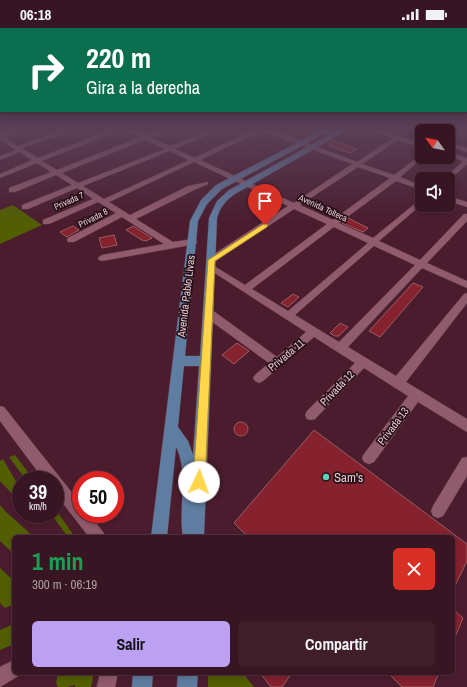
<!DOCTYPE html>
<html lang="es">
<head>
<meta charset="utf-8">
<style>
	body { margin:0; font-family:"Archivo Narrow",sans-serif; background:#3f1e2a; color:#f1f3f6; height:100vh; display:flex; flex-direction:column; font-size:15px; white-space:nowrap }
	* { box-sizing:border-box; margin:0 }
	p { font-size:13px; color:#ab9fa5 }
	.icon { flex:none; width:22px; height:22px; fill:none; stroke:currentColor; stroke-width:2; stroke-linecap:round; stroke-linejoin:round }
	.map { position:relative; flex:1; overflow:hidden }
	.details { position:absolute; left:12px; top:507px; width:443px; height:140px; display:flex; flex-direction:column; background:#381522; border-radius:6px; box-shadow:0 2px 6px #0003,0 0 0 1px #523440 }
	.details>* { flex:none }
	.guide { position:absolute; left:0px; top:0px; width:467px; height:84px; box-shadow:0 2px 6px #0003,0 0 0 1px #523440; background:#0b6e4f; color:#fff; overflow:hidden }
	.needle { width:26px; rotate:303deg }
	.controls { position:absolute; left:415px; top:96px; display:grid; gap:8px }
	.controls a { display:grid; place-items:center; width:40px; height:40px; border-radius:6px; background:#381522; box-shadow:0 2px 6px #0003,0 0 0 1px #523440; font-size:20px }
	.speed { position:absolute; left:12px; top:443px; display:flex; gap:8px; font-size:20px; font-weight:700; text-align:center }
	.speed>* { display:grid; place-content:center; width:52px; height:52px; border-radius:50%; background:#381522; box-shadow:0 2px 6px #0003,0 0 0 1px #523440; line-height:1 }
	.speed small { font-size:10px; font-weight:400 }
	.speed .limit { border:6px solid #d22; background:#fff; color:#111 }
	.pin { position:absolute; display:grid; place-items:center; width:34px; height:34px; color:#fff; margin:-41px -17px; border-radius:50% 50% 50% 0; rotate:-45deg; box-shadow:0 0 4px #0007 }
	.pin .icon { rotate:45deg }
	.me { position:absolute; width:44px; margin:-22px; rotate:3deg; stroke-linejoin:round; filter:drop-shadow(0 0 3px #0008) }
	.turn { display:flex; align-items:center; gap:14px; height:84px; padding:0 20px; font-size:18px }
	.turn .icon { width:52px; height:52px; stroke-width:2.5 }
	.turn b { display:block; font-size:28px; line-height:34px }
	.round { display:grid; place-items:center; flex:none; width:42px; height:42px; border-radius:6px; background:#3f1e2a }
	.overview { display:flex; align-items:center; justify-content:space-between; height:68px; padding:0 20px }
	h1 { font-size:24px; font-weight:700; line-height:30px; color:#1e9e55 }
	.cta { display:flex; gap:8px; margin-top:auto; padding:8px 20px }
	.cta a { flex:1; height:46px; border-radius:6px; background:#bca0f2; color:#111; font-size:16px; font-weight:700; line-height:46px; text-align:center }
	.cta a+a { background:#3f1e2a; color:#f1f3f6 }
	.status { display:flex; justify-content:space-between; align-items:center; height:28px; padding:0 20px; background:#381522; direction:ltr }
	.status svg { height:11px; fill:currentColor }
	.map>svg:first-child { display:block }
	.green { fill:#525e02 }
	.building { fill:#86212e; stroke:#975f60 }
	.lines { fill:none; stroke-linecap:round; stroke-linejoin:round }
	.minor-casing { stroke:#623a4a; stroke-width:1 }
	.major-casing { stroke:#623a4a; stroke-width:1 }
	.minor { fill:#905b6c; fill-rule:evenodd }
	.major { fill:#5f7da1; fill-rule:evenodd }
	.route { fill:#ffd54a; stroke:#a68a30 }
	.poi-dot { fill:#5eceb8; stroke:#240f16; stroke-width:1.5 }
	.labels { text-anchor:middle; stroke-width:3.5; stroke-linejoin:round; paint-order:stroke }
	.far-street-label { font-size:9px; fill:#e7c8d1; stroke:#240f16 }
	.street-label { font-size:11px; fill:#e7c8d1; stroke:#240f16 }
	.near-poi-label { font-size:13px; fill:#e7c8d1; stroke:#240f16; text-anchor:start }
</style>
</head>
<body>
<div class="status"><b>06:18</b><svg viewBox="0 0 49 12"><path d="M0 12V9h3v3zM5 12V6h3v6zM10 12V3h3v9zM15 12V0h3v12zM26 1h20v11H26zM47 4h2v5h-2z"/></svg></div>
<div class="map">
<svg width="467" height="659" viewBox="0 0 467 659">
	<rect width="100%" height="100%" fill="#4a1c2e"/>
	<!-- green -->
	<path class="green" d="M13,177L42,197L0,216V182Z
		M15,427L34,452H26L9,429Z
		M3,431L21,462V475L0,453V433Z
		M0,477L5,483L34,509H14V526L0,513Z
		M55,481L75,509H68L51,486H55Z
		M0,540L14,553V576L5,580L0,575Z
		M14,596V616L0,622V602Z
		M58,645H94L91,659H75V657L67,659H58L56,655Z
		M208,645H243L254,659H208Z"/>
	<!-- building -->
	<path class="building" d="M332,112L357,121L350,125L329,118Z
		M348,190L368,200L363,204L342,195Z
		M73,198L79,202L67,209L60,204Z
		M133,198L152,210L146,213L142,212L126,202Z
		M114,207L117,217L102,220L99,210Z
		M413,255L423,259L380,309L369,303Z
		M293,266L299,269L288,279L281,275Z
		M340,295L348,299L339,308H335L330,305Z
		M237,315L249,323L234,336L222,327Z
		M234 401a7 7 0 1 1 14 0a7 7 0 1 1-14 0Z
		M314,402L467,516V533L453,562V509H248L234,495Z
		M453,581L463,590L453,614Z
		M260,645H292L282,659H271Z
		M388,645H439L433,659H402Z"/>
	<g class="lines">
		<!-- minor casing -->
		<g class="minor-casing">
			<path id="minor" d="M16,101H25L5,110L18,118L66,101H76L22,120L38,130L113,101H123L42,133L57,142L140,109L124,101H133L146,107L161,101H170L151,110L170,118L209,103H213V105L175,121L194,130L255,101H270L357,134L393,110L368,101H378L422,116V120L398,112L362,136L394,147L422,126V129H424L400,149L422,158V162L396,153L339,195L373,210L422,170V176L379,213L420,232L464,186H467V193L427,235L467,253V260L422,240L348,319L396,348L464,266L467,265V275L406,354L467,391V404L418,374L374,434L369,436L364,434L362,430L364,426L408,368L364,340L315,391L311,392L307,391L305,387L307,383L355,335L314,309L263,353L259,355L255,353L253,350L255,347L269,335L204,288L203,285L204,282H212L277,329L306,304L207,240L208,238H214L245,257L327,196L294,181L214,234H208L207,232L208,230L288,178L194,134L109,174L130,187L188,158L208,154V156L194,162L136,191L173,214L193,211L196,212L197,214L196,216L102,233L99,232L98,230L102,227L164,216L122,189L74,214H68L67,212L68,210L116,185L98,174L49,196H43V192L93,171L77,160L28,181H22V177L72,157L56,147L15,164H9V160L51,144L37,135L0,150V146L32,132L20,124L0,132V128L16,122L0,112V107ZM262,103L352,136L294,175L200,132ZM145,112L165,121L78,155L62,145ZM170,123L189,132L104,171L83,158ZM358,139L390,150L333,192L300,177ZM334,199L368,215L288,283L252,261ZM374,218L415,237L339,314L295,287Z
				M461,102L464,104L463,105L451,115L467,120V124L448,118V111Z
				M448,124L467,130V136L448,153V151H444L463,133L448,128Z
				M448,168L467,174V179L448,173Z
				M0,378L4,379L81,476V486H89L103,504L106,509H89L55,465V452H44L0,393Z
				M467,429V448L443,488L438,490L433,488L431,483L433,478L462,430Z
				M14,632V645H21L20,647L0,659V639Z
				M100,645H118L115,659H97Z"/>
		</g>
		<!-- major casing -->
		<g class="major-casing">
			<path id="major" d="M324,101H333L222,161L207,176L198,193L185,328H200L209,190L217,173L229,162L340,101H349L235,166C226,172 220,179 217,190L204,509H183C178,481 189,444 176,419L167,509H151L190,193L201,172L216,157ZM184,338H199L193,427L188,413L178,399Z
				M133,645H153L152,659H132Z
				M178,645H198L197,659H177Z"/>
		</g>
		<!-- minor -->
		<use href="#minor" class="minor"/>
		<!-- major -->
		<use href="#major" class="major"/>
	</g>
	<!-- sky -->
	<linearGradient id="sky" x2="0" y2="1"><stop stop-color="#290f19"/><stop offset="0.52" stop-color="#5a4057"/><stop offset="1" stop-color="#5a4057" stop-opacity="0"/></linearGradient>
	<rect width="467" height="194" fill="url(#sky)"/>
	<!-- route -->
	<path class="route" d="M265,195L268,197L267,199L215,233L205,454L203,458L199,460L195,458L193,454L208,232Z"/>
	<!-- markers -->
	<circle class="poi-dot" cx="326" cy="449" r="4"/>
	<g class="labels">
		<!-- far-street labels -->
		<g class="far-street-label">
			<text transform="translate(69 173) rotate(-24)" y="3">Privada 7</text>
			<text transform="translate(323 180) rotate(25)" y="3">Avenida Tolteca</text>
			<text transform="translate(93 190) rotate(-27)" y="3">Privada 8</text>
		</g>
		<!-- street labels -->
		<g class="street-label">
			<text transform="translate(186 268) rotate(-83)" y="4">Avenida Pablo Livas</text>
			<text transform="translate(286 327) rotate(-40)" y="4">Privada 11</text>
			<text transform="translate(337 360) rotate(-46)" y="4">Privada 12</text>
			<text transform="translate(393 398) rotate(-53)" y="4">Privada 13</text>
		</g>
		<!-- near-poi labels -->
		<g class="near-poi-label">
			<text x="334" y="454">Sam's</text>
		</g>
	</g>
</svg>
<div class="controls">
<a><svg class="needle" viewBox="-14 -14 28 28"><path d="M0-13l5 13h-10z" fill="#e53935"/><path d="M0 13l5-13h-10z" fill="#ab9fa5"/></svg></a>
<a><svg class="icon" aria-label="sound" viewBox="0 0 24 24"><path d="M4 9h4l5-4v14l-5-4H4zM17 9q2 3 0 6"/></svg></a>
</div>
<div class="speed"><div>39<small>km/h</small></div><div class="limit">50</div></div>
<div class="pin" style="left:265px;top:197px;background:#d93025"><svg class="icon" aria-label="arrive" viewBox="0 0 24 24"><path d="M6 21V4h12l-3 4 3 4H6"/></svg></div>
<svg class="me" style="left:199px;top:454px" viewBox="-20 -20 40 40"><circle r="19" fill="#fff"/><path d="M0-13L10 11 0 6-10 11z" fill="#ffd54a"/></svg>
<div class="guide">
<div class="turn"><svg class="icon" aria-label="right" viewBox="0 0 24 24"><path d="M7 20v-9h11M14 6l5 5-5 5"/></svg><div><b>220 m</b>Gira a la derecha</div></div>
</div>
<section class="details">
<div class="overview"><div><h1>1 min</h1><p>300 m · 06:19</p></div><a class="round" style="background:#d93025;color:#fff"><svg class="icon" aria-label="close" viewBox="0 0 24 24"><path d="M6 6l12 12M18 6L6 18"/></svg></a></div>
<div class="cta"><a>Salir</a><a>Compartir</a></div>
</section>
</div>
</body>
</html>
